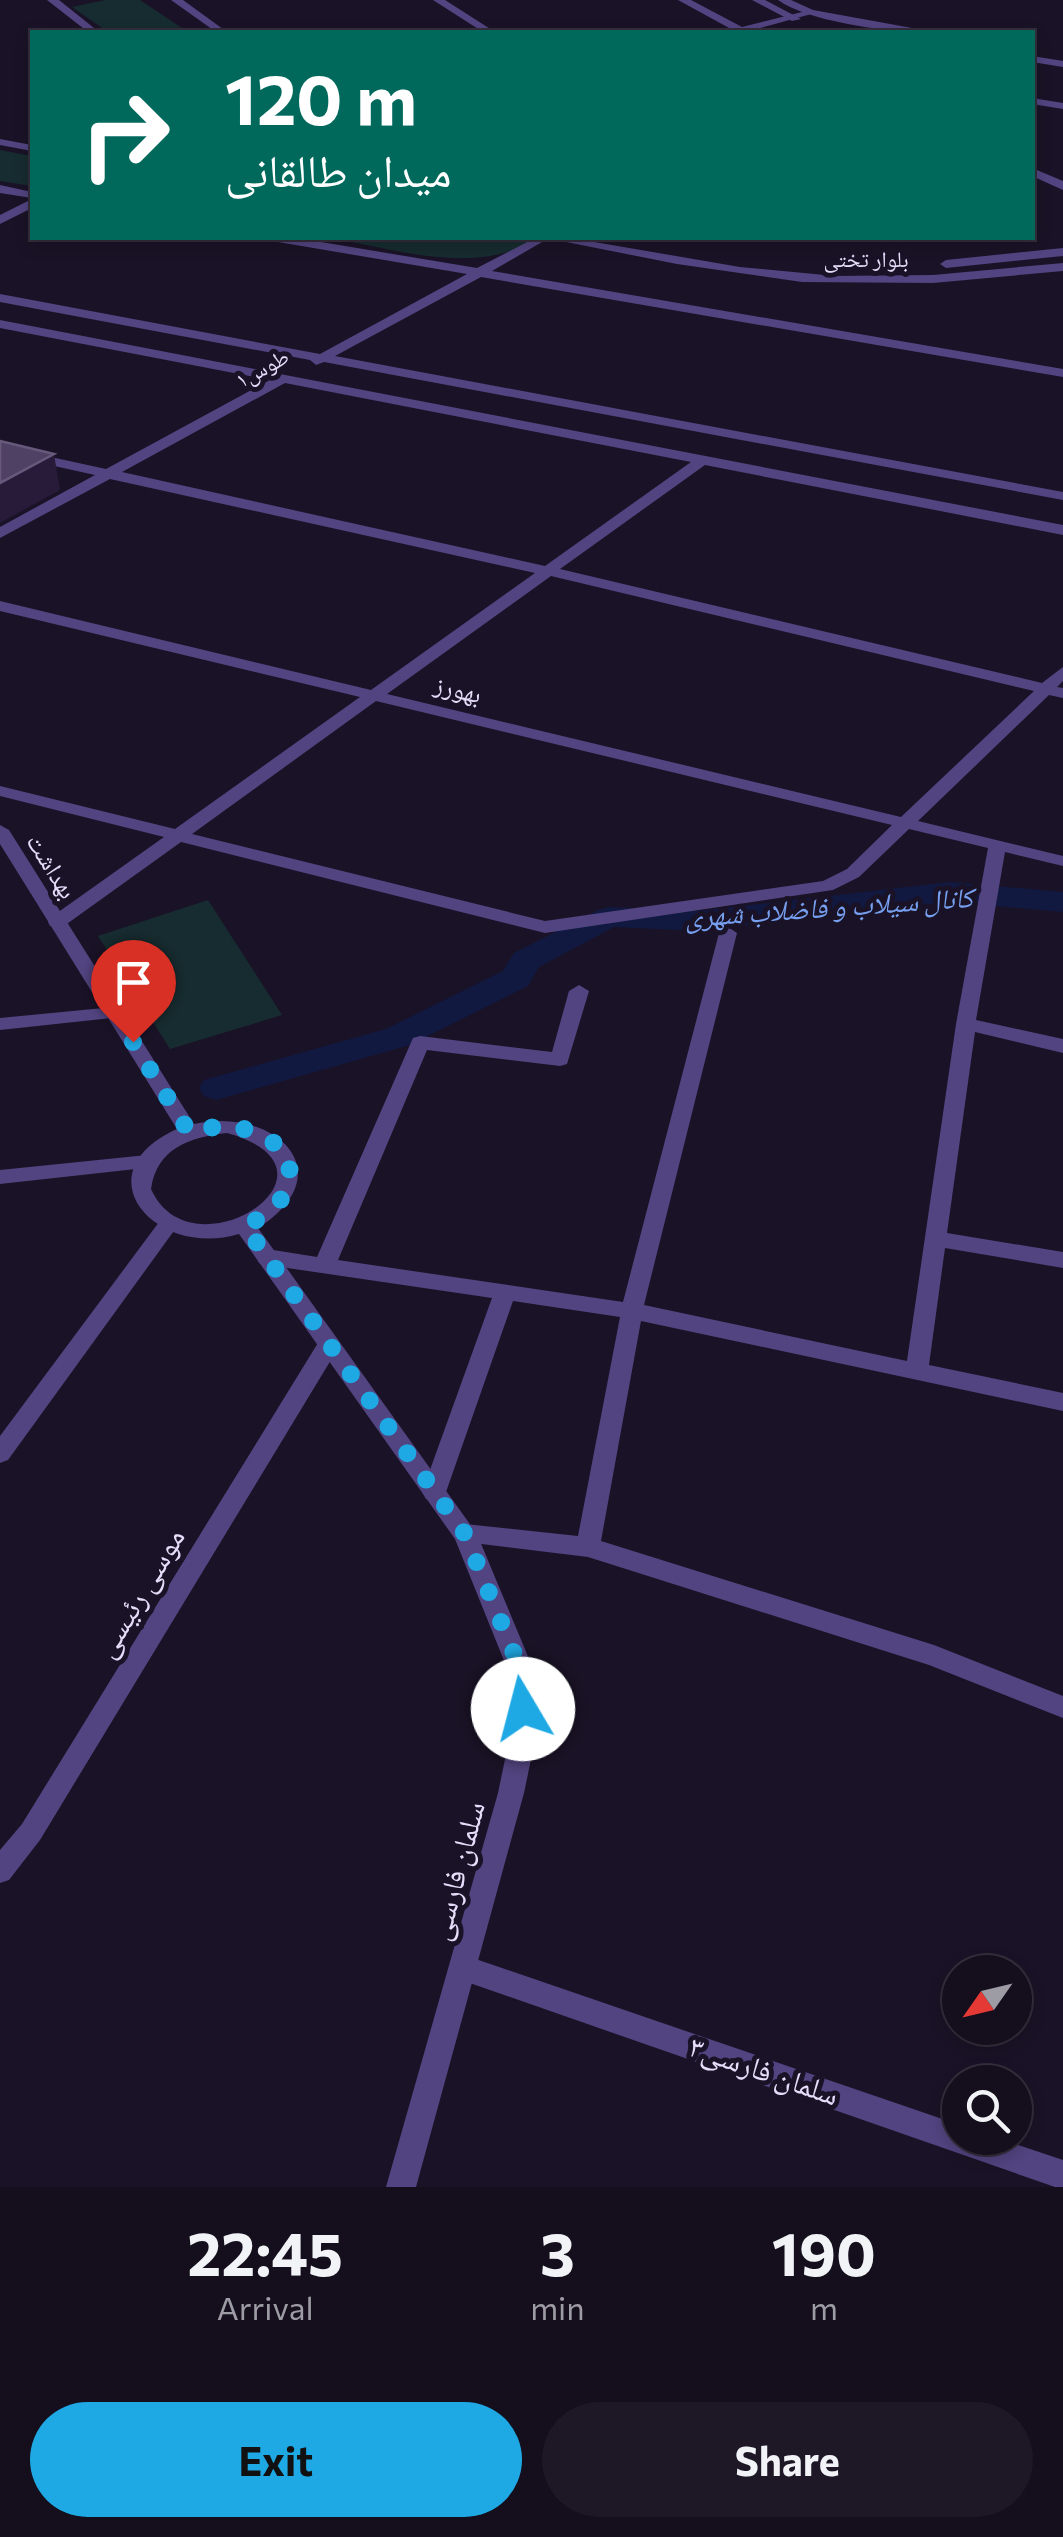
<!DOCTYPE html>
<html lang="en">
<head>
<meta charset="utf-8">
<style>
	body { margin:0; font-family:Commissioner,"Noto Naskh Arabic",sans-serif; background:#1d1726; color:#f1f3f6; height:100vh; display:flex; flex-direction:column; font-size:38px; white-space:nowrap }
	* { box-sizing:border-box; margin:0 }
	p { font-size:32px; color:#9d9ca4 }
	.icon { flex:none; width:55px; height:55px; fill:none; stroke:currentColor; stroke-width:2; stroke-linecap:round; stroke-linejoin:round }
	.map { position:relative; height:2187px; overflow:hidden }
	.side { display:flex; flex-direction:column; background:#140e1d; flex:1 }
	.side>* { flex:none }
	.top-card { position:absolute; left:30px; top:30px; width:1005px; height:210px; border-radius:0px; box-shadow:0 5px 15px #0003,0 0 0 2px #332e3b; background:#00695c; color:#fff; overflow:hidden }
	.needle { width:65px; rotate:236deg }
	.controls { position:absolute; left:942px; top:1955px; display:grid; gap:20px }
	.controls a { display:grid; place-items:center; width:90px; height:90px; border-radius:50%; background:#140e1d; box-shadow:0 5px 15px #0003,0 0 0 2px #332e3b; font-size:50px }
	.pin { position:absolute; display:grid; place-items:center; width:85px; height:85px; color:#fff; margin:-102px -42px; border-radius:50% 50% 50% 0; rotate:-45deg; box-shadow:0 0 10px #0007 }
	.pin .icon { rotate:45deg }
	.me { position:absolute; width:110px; margin:-55px; rotate:352deg; stroke-linejoin:round; filter:drop-shadow(0 0 8px #0008) }
	.turn { display:flex; align-items:center; gap:35px; height:210px; padding:0 30px; font-size:45px }
	.turn .icon { width:130px; height:130px; stroke-width:2.5 }
	.turn b { display:block; font-size:70px; line-height:85px }
	.eta { display:flex; justify-content:space-evenly; align-items:center; height:170px; text-align:center }
	.eta b { font-size:60px; font-weight:700; line-height:70px }
	.primary-button { display:flex; gap:20px; margin-top:auto; padding:20px 30px }
	.primary-button a { flex:1; height:115px; border-radius:60px; background:#1fa9e4; color:#111; font-size:40px; font-weight:700; line-height:115px; text-align:center }
	.primary-button a+a { background:#1d1726; color:#f1f3f6 }
	.map>svg:first-child { display:block }
	.green { fill:#172c30 }
	.lines { fill:none; stroke-linecap:round; stroke-linejoin:round }
	.canal { fill:#111941; fill-rule:evenodd }
	.minor { fill:#524480; fill-rule:evenodd }
	.tertiary { fill:#524480; fill-rule:evenodd }
	.shaded-wall { fill:#271b39 }
	.building { fill:#4f4164; stroke:#67597c; stroke-width:2.5 }
	.route { stroke:#1fa9e4; stroke-width:18; stroke-dasharray:0 32.4 }
	.labels { text-anchor:middle; stroke-width:10; stroke-linejoin:round; paint-order:stroke }
	.far-street-label { font-size:22px; fill:#e6ddfb; stroke:#1a1327 }
	.street-label { font-size:25px; fill:#e6ddfb; stroke:#1a1327 }
	.water-label { font-size:28px; font-style:italic; fill:#779fef; stroke:#1a1327 }
	.near-street-label { font-size:30px; fill:#e6ddfb; stroke:#1a1327 }
</style>
</head>
<body>
<div class="map">
<svg width="1063" height="2187" viewBox="0 0 1063 2187">
	<rect width="100%" height="100%" fill="#1a1327"/>
	<!-- green -->
	<path class="green" d="M105,0H140L188,32H108L72,7Z
		M0,150L32,156V186L0,181Z
		M329,238H507L533,242C468,275 398,249 329,238Z
		M208,900L282,1015L170,1049L98,936Z"/>
	<g class="lines">
		<!-- canal -->
		<path class="canal" d="M950,882L1063,892V912L950,902L700,931L614,927L539,967L528,986L410,1045L216,1100L204,1096L199,1088L204,1080L386,1029L503,971L514,953L598,910L609,907L700,911Z"/>
		<!-- minor -->
		<path class="minor" d="M47,0H59L99,32H88Z
			M171,0H183L227,32H216Z
			M433,0H445L495,32H483Z
			M678,0H691L742,27L810,10L815,13L746,32H728L731,29Z
			M1032,98L1063,103V109L1032,104Z
			M1032,168L1063,181V190L1032,176Z
			M0,185L32,192V198L0,193Z
			M32,199V208L0,224V215Z
			M272,238H297L477,268L535,238H549L492,271L1063,369V377L481,277L335,356L1063,492V500L324,362L316,365L310,360L0,302V294L320,354L467,274L278,242Z
			M0,320L1063,525V535L705,465L560,569L1042,683L1063,667V681L1057,687L1063,688V698L1049,695L918,821L1063,856V866L1005,852L976,1020L1063,1039V1053L975,1032L947,1233L1063,1252V1268L945,1248L929,1365L1063,1393V1411L641,1321L601,1541L934,1645L1063,1696V1718L929,1665L588,1557L457,1541L453,1534L457,1527L465,1524L578,1536L620,1317L513,1301L446,1492L442,1499L434,1501L426,1499L422,1492L492,1298L267,1265L259,1263L256,1257L259,1251L267,1249L317,1257L413,1038L420,1036L552,1052L569,991L579,985L589,991L567,1064L560,1066L427,1050L338,1260L623,1302L719,933L728,927L737,933L644,1305L907,1361L956,1024L988,848L909,829L859,877L833,890L545,933L181,842L64,926H50L48,922L50,918L164,837L0,796V786L175,829L360,697L0,611V601L371,690L535,573L110,479L0,538V527L95,475L0,454V446L106,469L270,380L0,328ZM285,383L691,462L545,566L122,472ZM551,576L1034,691L901,817L387,694ZM376,701L892,825L847,869L823,881L545,921L192,834Z
			M114,1007L121,1009L124,1013L121,1017L0,1030V1018Z
			M147,1155L157,1162L154,1167L0,1184V1170Z
			M169,1215L176,1218L180,1223L176,1228L8,1460L0,1463V1436L162,1218Z
			M329,1336L337,1338L340,1344L337,1350L40,1840L9,1880L0,1883V1850L22,1824L321,1338Z
			M464,1955L960,2125V2138H997L1063,2160V2187H1055L464,1981L454,1977L450,1968L454,1959Z"/>
		<!-- tertiary -->
		<path class="tertiary" d="M752,0H765L801,19L792,21Z
			M778,0H791L813,10L934,32C897,34 808,22 778,0Z
			M1032,56L1063,61V67L1032,62Z
			M0,139L32,145V151L0,145Z
			M546,238H571L740,267L835,276L933,275L1063,263V271L933,283L802,282L677,264Z
			M1063,248V256L946,268L940,264L946,260Z
			M0,825L9,830L194,1124C272,1106 346,1171 258,1228L477,1534L537,1678L535,1740L524,1793L416,2187H386L498,1793L509,1740L511,1678L455,1539L239,1234C155,1259 80,1173 177,1129L0,844ZM227,1133C360,1170 192,1280 151,1189C157,1148 190,1137 227,1133Z"/>
	</g>
	<!-- shaded-wall -->
	<path class="shaded-wall" d="M54,454L60,490L0,523V483Z"/>
	<!-- building -->
	<path class="building" d="M0,441L54,454L0,483Z"/>
	<g class="lines">
		<!-- route -->
		<path class="route" d="M133,1042L189,1132C225,1122 259,1125 286,1154C299,1190 276,1211 245,1226L465,1534L524,1678L523,1709"/>
	</g>
	<g class="labels">
		<!-- far-street labels -->
		<g class="far-street-label">
			<text x="866" y="267">بلوار تختی</text>
			<text transform="translate(262 368) rotate(-29)" y="8">طوس۱</text>
		</g>
		<!-- street labels -->
		<g class="street-label">
			<text transform="translate(458 689) rotate(14)" y="9">بهورز</text>
			<text transform="translate(52 866) rotate(58)" y="9">بهداشت</text>
		</g>
		<!-- water labels -->
		<g class="water-label">
			<text transform="translate(829 907) rotate(-4)" y="10">کانال سیلاب و فاضلاب شهری</text>
		</g>
		<!-- near-street labels -->
		<g class="near-street-label">
			<text transform="translate(140 1593) rotate(-59)" y="10">موسی رئیسی</text>
			<text transform="translate(457 1871) rotate(-75)" y="10">سلمان فارسی</text>
			<text transform="translate(764 2071) rotate(19)" y="10">سلمان فارسی۳</text>
		</g>
	</g>
</svg>
<div class="controls">
<a><svg class="needle" viewBox="-14 -14 28 28"><path d="M0-13l5 13h-10z" fill="#e53935"/><path d="M0 13l5-13h-10z" fill="#9d9ca4"/></svg></a>
<a><svg class="icon" aria-label="search" viewBox="0 0 24 24"><circle cx="10" cy="10" r="6"/><path d="M15 15l6 6"/></svg></a>
</div>
<div class="pin" style="left:133px;top:1042px;background:#d93025"><svg class="icon" aria-label="arrive" viewBox="0 0 24 24"><path d="M6 21V4h12l-3 4 3 4H6"/></svg></div>
<svg class="me" style="left:523px;top:1709px" viewBox="-20 -20 40 40"><circle r="19" fill="#fff"/><path d="M0-13L10 11 0 6-10 11z" fill="#1fa9e4"/></svg>
<div class="top-card">
<div class="turn"><svg class="icon" aria-label="right" viewBox="0 0 24 24"><path d="M7 20v-9h11M14 6l5 5-5 5"/></svg><div><b>120 m</b>میدان طالقانی</div></div>
</div>
</div>
<section class="side">
<div class="eta">
<div><b>22:45</b><p>Arrival</p></div>
<div><b>3</b><p>min</p></div>
<div><b>190</b><p>m</p></div>
</div>
<div class="primary-button"><a>Exit</a><a>Share</a></div>
</section>
</body>
</html>
